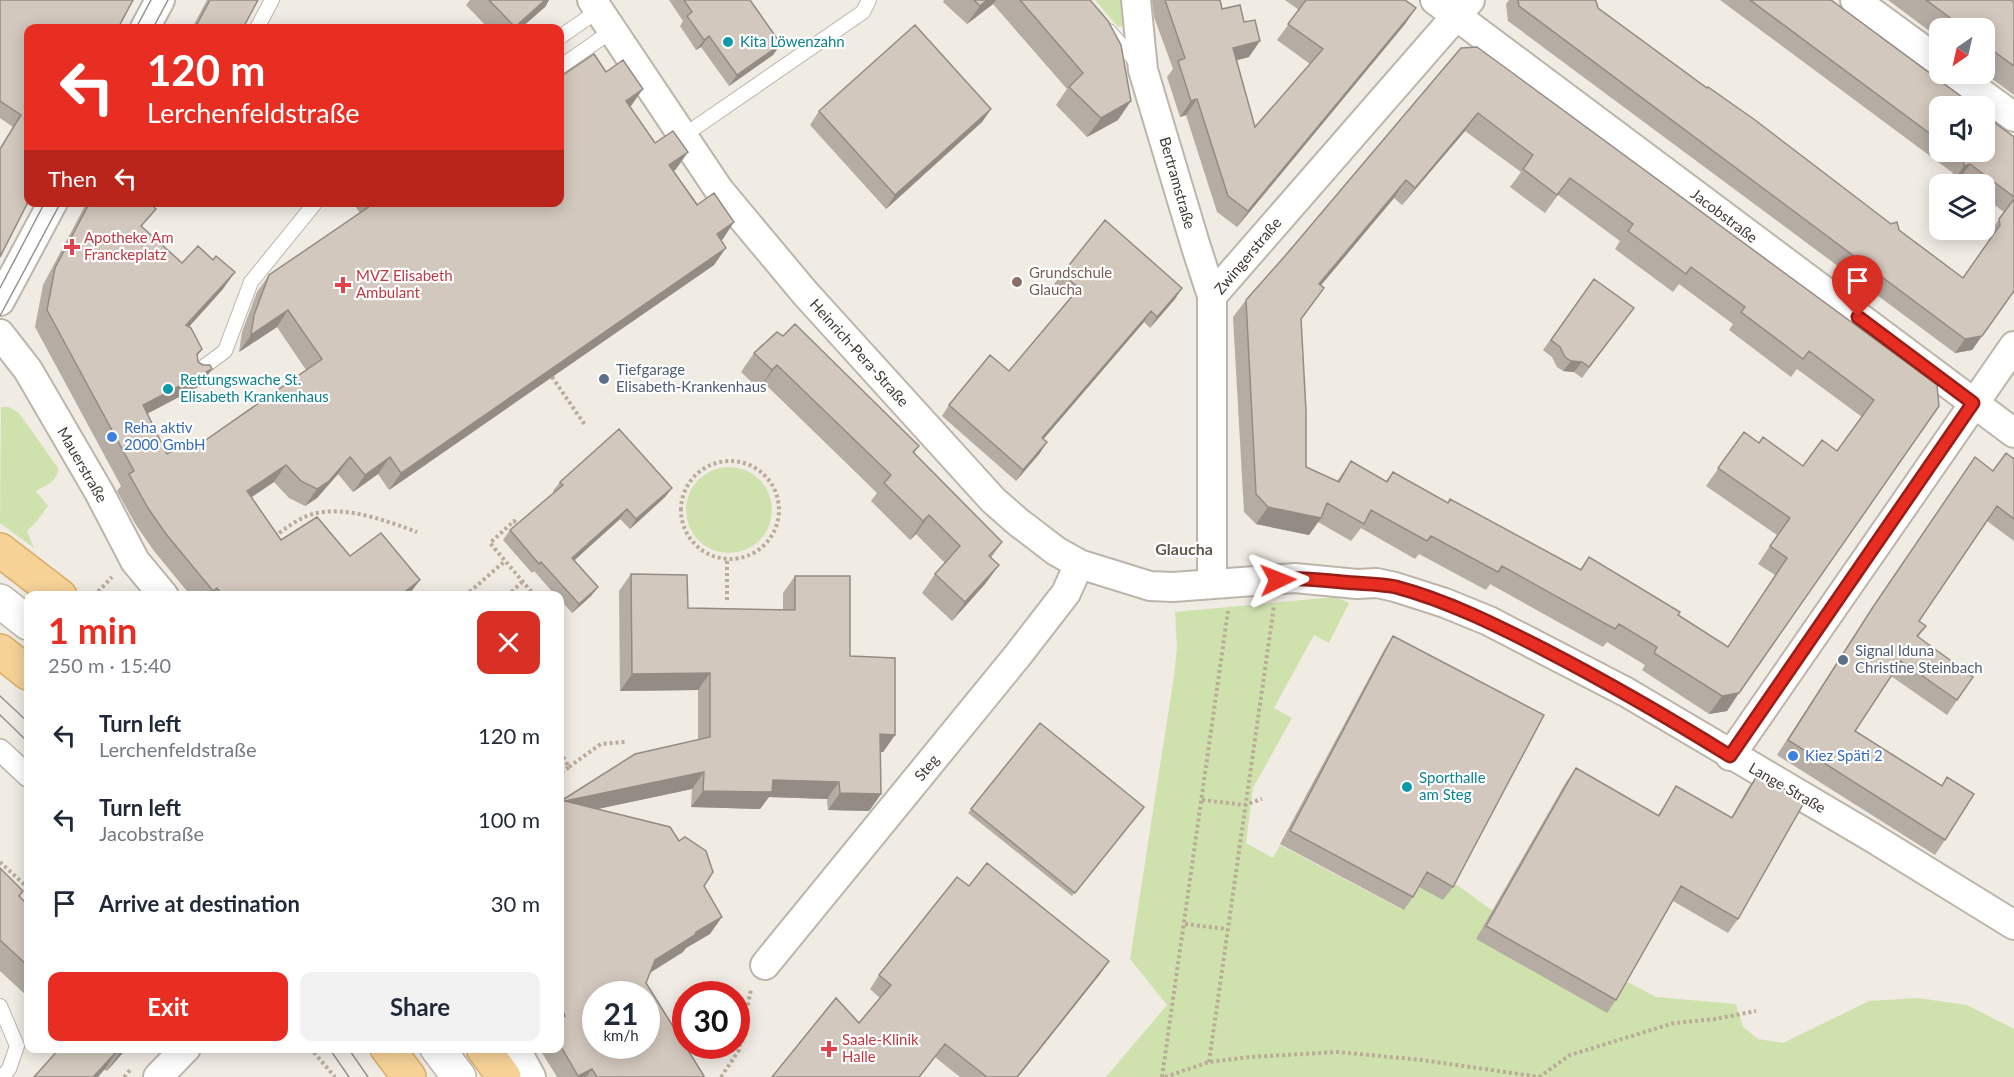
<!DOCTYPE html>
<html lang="en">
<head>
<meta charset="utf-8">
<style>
	body { margin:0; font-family:Lato,sans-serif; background:#f2f2f3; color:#1f2937; height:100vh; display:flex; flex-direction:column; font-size:22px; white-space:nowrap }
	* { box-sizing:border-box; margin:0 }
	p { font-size:20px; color:#747a83 }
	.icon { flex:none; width:33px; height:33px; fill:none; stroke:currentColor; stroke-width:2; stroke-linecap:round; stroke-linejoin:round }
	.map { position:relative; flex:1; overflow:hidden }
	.panel { position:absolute; left:24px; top:591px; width:540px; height:462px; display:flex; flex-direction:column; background:#fff; border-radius:12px; box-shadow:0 3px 15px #0003 }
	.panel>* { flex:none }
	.guide { position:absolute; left:24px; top:24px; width:540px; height:183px; border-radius:12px; box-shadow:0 3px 15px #0003; background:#e82e22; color:#fff; overflow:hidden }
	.needle { width:39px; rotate:214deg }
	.fabs { position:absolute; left:1929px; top:18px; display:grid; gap:12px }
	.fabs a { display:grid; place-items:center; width:66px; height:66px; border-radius:12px; background:#fff; box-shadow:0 3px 15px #0003; font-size:30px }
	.speed { position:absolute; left:582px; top:981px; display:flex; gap:12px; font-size:30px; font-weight:700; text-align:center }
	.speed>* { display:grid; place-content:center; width:78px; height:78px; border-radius:50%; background:#fff; box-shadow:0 3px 15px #0003; line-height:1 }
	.speed small { font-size:15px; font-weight:400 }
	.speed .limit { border:9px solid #d22; background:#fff; color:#111 }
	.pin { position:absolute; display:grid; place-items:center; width:51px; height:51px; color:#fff; margin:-62px -26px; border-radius:50% 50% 50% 0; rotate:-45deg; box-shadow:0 0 6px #0007 }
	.pin .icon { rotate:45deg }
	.me { position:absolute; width:66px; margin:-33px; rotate:88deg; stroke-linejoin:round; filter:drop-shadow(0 0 4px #0008) }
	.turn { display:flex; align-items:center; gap:21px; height:126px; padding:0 24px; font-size:27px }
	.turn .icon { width:78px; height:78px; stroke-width:2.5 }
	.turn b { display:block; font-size:42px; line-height:51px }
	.then { display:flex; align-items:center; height:57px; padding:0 24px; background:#0003; gap:12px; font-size:22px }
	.round { display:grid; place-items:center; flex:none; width:63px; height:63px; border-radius:12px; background:#f2f2f3 }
	.overview { display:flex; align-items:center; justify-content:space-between; height:102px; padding:0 24px }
	h1 { font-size:36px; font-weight:700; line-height:45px; color:#e82e22 }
	.cta { display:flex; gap:12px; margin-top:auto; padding:12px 24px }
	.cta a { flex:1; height:69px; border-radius:12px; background:#e82e22; color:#fff; font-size:24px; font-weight:700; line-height:69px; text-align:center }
	.cta a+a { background:#f2f2f3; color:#1f2937 }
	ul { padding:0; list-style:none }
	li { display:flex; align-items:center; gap:18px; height:84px; padding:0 24px }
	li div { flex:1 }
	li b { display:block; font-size:22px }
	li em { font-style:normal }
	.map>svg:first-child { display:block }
	.green { fill:#cfe2ae }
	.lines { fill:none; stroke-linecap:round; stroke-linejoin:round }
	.service-casing { stroke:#bdb5aa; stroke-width:16 }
	.pedestrian-casing { stroke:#bdb5aa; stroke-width:24 }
	.minor-casing { stroke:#bdb5aa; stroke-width:32 }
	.tertiary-casing { stroke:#bdb5aa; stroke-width:36 }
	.primary-casing { stroke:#d9ad68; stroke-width:36 }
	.path { stroke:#bbac99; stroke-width:4; stroke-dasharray:3 3; stroke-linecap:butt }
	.service { stroke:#fff; stroke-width:14 }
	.pedestrian { stroke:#fff; stroke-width:21 }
	.minor { stroke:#fff; stroke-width:28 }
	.tertiary { stroke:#fff; stroke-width:33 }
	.primary { stroke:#f6d297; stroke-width:33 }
	.tram { stroke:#939393; stroke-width:1.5 }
	.wall { fill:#b5aca3; fill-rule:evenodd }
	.shaded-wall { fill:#948c84 }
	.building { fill:#d3c8bd; stroke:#948c84; stroke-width:1.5; fill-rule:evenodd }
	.route-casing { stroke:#971e16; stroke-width:15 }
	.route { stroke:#e82e22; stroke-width:10 }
	.culture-dot { fill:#0f9aa8; stroke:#fff; stroke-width:2 }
	.health-dot { fill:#e0444e; stroke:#fff; stroke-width:2 }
	.education-dot { fill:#8d6e63; stroke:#fff; stroke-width:2 }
	.service-dot { fill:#5c6f8a; stroke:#fff; stroke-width:2 }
	.shop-dot { fill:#3f7fe0; stroke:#fff; stroke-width:2 }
	.labels { text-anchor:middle; stroke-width:4.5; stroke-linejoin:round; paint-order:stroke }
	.culture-label { font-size:15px; fill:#0d838f; stroke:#fff; text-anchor:start }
	.street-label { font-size:15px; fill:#413b34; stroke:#fff }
	.health-label { font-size:15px; fill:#be3a42; stroke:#fff; text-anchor:start }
	.education-label { font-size:15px; fill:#785e54; stroke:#fff; text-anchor:start }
	.service-label { font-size:15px; fill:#4e5e75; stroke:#fff; text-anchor:start }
	.shop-label { font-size:15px; fill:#366cbe; stroke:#fff; text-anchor:start }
	.neighbourhood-label { font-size:16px; font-weight:bold; fill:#63584c; stroke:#fff }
</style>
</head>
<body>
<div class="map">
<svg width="2014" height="1077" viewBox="0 0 2014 1077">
	<rect width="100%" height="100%" fill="#f0ebe3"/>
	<!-- green -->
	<path class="green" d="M1095,0H1125L1127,21L1124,26L1118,27Z
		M1,407H9L19,413L58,468C58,482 46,485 36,491L48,506L37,521L27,531L34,548L0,523Z
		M686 510a43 43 0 1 1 86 0a43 43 0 1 1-86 0Z
		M1335,597L1349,603L1329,643L1314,635L1274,708L1292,718L1253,788L1246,843L1273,858L1280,845L1403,910L1417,886L1453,882L1493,911L1656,997L1736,1004L1743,1027L1758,1039L1783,1043L1869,1001L1918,998L1967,1005L2014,1029V1077H1106L1167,1005L1130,959L1174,676L1177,648L1175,612Z"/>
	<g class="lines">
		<!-- service casing -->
		<g class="service-casing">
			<path id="service" d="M257,28L272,0
				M1109,31L1138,64
				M560,37L599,10
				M560,67L613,30
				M683,136L863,12L869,0
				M194,374L225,351L251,282L316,202
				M0,1006L17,1046L9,1069L2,1077"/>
		</g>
		<!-- pedestrian casing -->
		<g class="pedestrian-casing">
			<path id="pedestrian" d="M0,750L28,776"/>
		</g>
		<!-- minor casing -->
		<g class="minor-casing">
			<path id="minor" d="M592,0L719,190L805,293L993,500L1018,522L1056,551L1079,564L1150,586L1173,587L1295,578L1357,584L1377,583L1395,587L1445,603L1489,621L1626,692L1873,838L2014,925
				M1136,0L1143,70L1196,247L1212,296
				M1435,0L2014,433
				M1855,0L1940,62
				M145,28L160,0
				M1955,74L2014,117
				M0,301L53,202
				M0,334L28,370L99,492L135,561L164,596
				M1212,582V296L1470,0
				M1730,756L2014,346
				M765,965L1018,655L1066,593L1079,564
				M515,1048L531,1077
				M158,1077L186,1048"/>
		</g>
		<!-- tertiary casing -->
		<g class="tertiary-casing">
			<path id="tertiary" d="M0,601L28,623
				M437,1048L459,1077"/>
		</g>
		<!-- primary casing -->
		<g class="primary-casing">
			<path id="primary" d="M0,550L60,596
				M0,651L28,673
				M387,1048L409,1077
				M483,1048L504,1077"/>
		</g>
		<!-- path -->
		<path class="path" d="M552,377L585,425
			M681 510a49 49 0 1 1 98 0a49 49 0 1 1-98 0Z
			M520,527L514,521L490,543L535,596
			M275,533L276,535C288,527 299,518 313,514C345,505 387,521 417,532
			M94,596L112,577
			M465,596L505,561
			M507,596L523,581
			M727,600V560
			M560,752L569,767L560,774
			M569,767L601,744L625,742
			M1202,800L1245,805L1262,799
			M0,862L28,888
			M1185,924L1227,929
			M310,1048L335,1077
			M1209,1062L1274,606
			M124,1077L131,1069
			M721,1077L739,1050L751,989
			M1162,1077L1228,611
			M1165,1077L1209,1062L1250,1057L1338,1052L1422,1060L1540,1077
			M1539,1077L1570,1055L1674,1023L1715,1019L1756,1011"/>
		<!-- service -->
		<use href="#service" class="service"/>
		<!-- pedestrian -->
		<use href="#pedestrian" class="pedestrian"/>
		<!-- minor -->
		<use href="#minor" class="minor"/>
		<!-- tertiary -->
		<use href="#tertiary" class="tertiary"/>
		<!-- primary -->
		<use href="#primary" class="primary"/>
		<!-- tram -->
		<path class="tram" d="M136,28L151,0
			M153,28L168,0
			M0,288L45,202
			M0,316L61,202
			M0,696L28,722
			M0,715L28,742
			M329,1048L349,1077
			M348,1048L368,1077"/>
	</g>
	<!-- wall -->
	<path class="wall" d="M0,0H133L0,257V148L13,127L0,118Z
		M207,0H258L243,28H192Z
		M470,0H549L545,7L521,28H488L466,5Z
		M669,0H750L781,44L773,55L729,86L701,47L696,50L680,26L683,21Z
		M944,0H1090L1118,120L1087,137L1056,105L1067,89L993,4L967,24L943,2Z
		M1152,0H1220L1222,9L1249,57L1237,60L1255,127L1310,64L1277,40L1299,10L1285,0H1405L1416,8L1405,24L1237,227L1217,212L1186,115L1180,117L1167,77L1173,69L1154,17Z
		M1509,0H1595L1598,8L1963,278L1990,239L1989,234L2004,212L1984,197V184H1968L1960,179L1954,180L1953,173L1720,0H1831L1940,106V152H1984L2014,137V291L1972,350L1955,353L1508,21L1506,4Z
		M1888,0H2011L2014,2V95L1984,73V28H1940V39Z
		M1461,48L1937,385L1727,711L1709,714L1642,670L1645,665L1607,642L1603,647L1490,584L1486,590L1419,554L1415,559L1361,528L1351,541L1318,522L1309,535L1256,524L1244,512L1233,317L1246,300L1285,256ZM1465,131L1521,172L1510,187L1545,213L1558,195L1620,241L1615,249L1673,292L1679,284L1733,324L1729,330L1791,377L1797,369L1862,417L1837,451L1803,466L1759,443L1744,432L1706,486L1777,535L1758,564L1775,575L1728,647L1678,615L1589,557L1580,570L1450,499L1448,503L1393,472L1386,481L1351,461L1337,481L1306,467L1301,320L1321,285L1394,198L1402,205Z
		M560,77L631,106L630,107L655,143L688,152L676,169L674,171L723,239L721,240L714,265L389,490L378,474L353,492L338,474L317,498L305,506L289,498L274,482L252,497L281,540L350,556L408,596H191L154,551L136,525L117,491L121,486L35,327L43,285L87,202H149L142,227L182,263L223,289L189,327L202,349L198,355V362L203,365L212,369L200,386L147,414L167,454L190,451L306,370L277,327L239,352L242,332L257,292L269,275L360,213L352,202H560Z
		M991,109L982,122L886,209L810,125L819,111Z
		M1062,274L1182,288L1175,299L1150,328L1144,322L1043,439L1040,453L1016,481L942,416L949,405L1009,371L1071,298L1054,284Z
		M1594,279L1634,308L1582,378L1574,372L1563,371L1557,367L1552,357L1543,350Z
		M777,332L919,446L914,453L1002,542L991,558L999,565L985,584L952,621L922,593L935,574L945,563L916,534L910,540L871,501L877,493L764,383L759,389L741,372L754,353Z
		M1975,457L1993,471L2014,459V541L1987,521L1919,621L1926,626L1918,637L1973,677L1947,715L1891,676L1855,731L1941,786L1947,777L1945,840L1935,855L1777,755L1863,622Z
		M560,482L672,488L665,497L630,529L620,519L574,560L598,587L591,596L572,613L560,599V596H556L534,571L532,573L503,540L510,530L554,493L553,491Z
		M631,574L688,608L783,610V593L795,576L850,656L895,735L883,752H881V794L869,811L828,810L827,799L769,797L760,809L691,807L692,789L597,809L704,886L710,934L686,948L683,952L650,973L646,983L704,1077H557L539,1048H560V802L698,740V690L620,691L619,591Z
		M1393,636L1453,887L1443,900L1419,887L1413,897L1404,910L1280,844L1384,650Z
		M1040,723L1144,807L1072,896L968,813Z
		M1576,768L1658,815L1676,786L1731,818L1748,788L1758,774L1738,919L1728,933L1673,901L1616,1000L1607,1013L1476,939L1566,782Z
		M0,868L19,897L28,905V997L0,971Z
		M969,886L1109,961L1100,974L1018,1077H960L935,1057L920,1077H772L859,1023L880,998L870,989L879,975Z
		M60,1048H127L107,1071Z"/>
	<!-- shaded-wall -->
	<path class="shaded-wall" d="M545,0H549L545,7L521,28H514Z
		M987,0H996L993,4L967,24L980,6Z
		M1416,8L1405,24L1237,227L1248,211Z
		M709,36L701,47L696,50L704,40Z
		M1260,41L1249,57L1222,64L1233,48Z
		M781,44L773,55L729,86L737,75Z
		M643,89L631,106L615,118L626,101Z
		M1197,99L1186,115L1180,117L1191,101Z
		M1131,101L1118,120L1087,137L1101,118Z
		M991,109L982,122L886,209L895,195Z
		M1478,113L1465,131L1402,205L1415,188Z
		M688,152L676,169L657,182L669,165Z
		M1970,164L1960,179L1954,180L1964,166Z
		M1406,180L1394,198L1307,302L1319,284Z
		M734,222L723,239L705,251L717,234Z
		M726,248L714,265L389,490L401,473Z
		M235,272L223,289L175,342L186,325Z
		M1182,288L1175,299L1150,328L1157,317Z
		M2014,291L1972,350L1955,353L1965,339Z
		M288,310L277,327L239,352L251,335Z
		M1151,311L1144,322L1035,449L1042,438Z
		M1571,361L1582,362L1574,372L1563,371Z
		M777,365L764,383L759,389L772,370Z
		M212,369L200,386L131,422L143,405Z
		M1047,442L1040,453L1016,481L1023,470Z
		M350,457L338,474L317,498L305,506L317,489Z
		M390,457L378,474L353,492L365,475Z
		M286,465L274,482L235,508L247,491Z
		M672,488L665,497L630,529L636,519Z
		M1268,507L1321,518L1309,535L1256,524Z
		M627,509L620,519L566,568L572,558Z
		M929,515L916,534L910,540L923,521Z
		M999,565L985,584L952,621L965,602Z
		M420,580L408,596H399Z
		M598,587L591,596L572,613L579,604Z
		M710,673L698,690L620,691L632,674Z
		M1739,693L1727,711L1709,714L1722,696Z
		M880,734L895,735L883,752L868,751Z
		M704,772L692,789L560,817L565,801Z
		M773,780L839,782L827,799L769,797L760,809L691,807L703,791Z
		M840,793L881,794L869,811L828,810Z
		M722,917L710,934L686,948L683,952L643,977L655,960L696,932Z
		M1109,961L1100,974L1018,1077H1017Z
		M123,1048H127L107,1071L120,1052Z
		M118,1050L105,1069L98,1077H93Z
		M592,1069L586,1077H577L578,1076Z"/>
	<!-- building -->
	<path class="building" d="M0,0H133L118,28H28V202L0,257V149L21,115L0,101Z
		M210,0H258L243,28H195Z
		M489,0H545L515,27Z
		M684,0H750L781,44L737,75L709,36L704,40L687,16L692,12Z
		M974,0H987L980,6Z
		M1020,0H1090L1108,21L1121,45L1131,101L1101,118L1069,87L1083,73Z
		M1165,0H1220L1222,9L1240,5L1244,22L1255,20L1260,41L1233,48L1255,127L1323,49L1288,24L1306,0H1405L1416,8L1248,211L1228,196L1197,99L1191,101L1178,61L1185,58Z
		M1518,0H1595L1596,1L1598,8L1707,88L1708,87L1755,120L1891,224L1897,222L1899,230L1963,278L2000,225L1999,219L2014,199V291L1982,336L1965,339L1519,6Z
		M1750,0H1831L1974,106H1940V141Z
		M1926,0H2011L2014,2V66L1984,44V28H1964Z
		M915,25L991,109L895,195L819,111Z
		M1477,47L1514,74L1937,385L1939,406L1739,693L1722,696L1654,653L1657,647L1619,624L1615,629L1502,566L1498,572L1431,536L1427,541L1371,510L1364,524L1327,503L1321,518L1268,507L1256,494L1246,300L1285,256L1461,48ZM1478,113L1533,155L1523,169L1557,195L1570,178L1633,224L1628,231L1686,274L1691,267L1745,307L1741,312L1803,359L1809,351L1874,400L1837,451L1822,440L1803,466L1763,437L1759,443L1744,432L1718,468L1790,518L1770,546L1787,558L1728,647L1678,615L1680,612L1589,557L1581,570L1450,499L1448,503L1393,472L1387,482L1351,461L1339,482L1306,467V411L1301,319L1324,288L1319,284L1406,180L1415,188Z
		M594,54L606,72L623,60L643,89L626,101L655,143L673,131L688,152L669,165L697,205L714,193L734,222L717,234L726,248L401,473L390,457L365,475L350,457L329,481L317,489L301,481L286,465L247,491L281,540L317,517L350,556L381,533L420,580L399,596H223L217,588L213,591L166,534L148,508L129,474L134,471L47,310L55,268L90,202H149L156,209L141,226L182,263L198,246L213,260L216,256L235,272L186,325L191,328L202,349L197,354L198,362L203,365H210L212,369L143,405L167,454L185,443L190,451L322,359L288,310L251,335L254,315L269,275L376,202H560V77Z
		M1984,115L2014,137V197L1970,164L1964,166L1963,158L1953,152H1984Z
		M1105,220L1182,288L1157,317L1151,311L1042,438L1047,442L1023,470L949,405L990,355L1009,371L1079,288L1062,274Z
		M1594,279L1634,308L1589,367L1582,362L1571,361L1565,357L1560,347L1551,340Z
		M795,324L919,446L913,452L1002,542L989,556L999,565L965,602L935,574L960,546L929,515L923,521L884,483L891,475L777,365L772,370L754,353L777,332L783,336Z
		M619,429L672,488L636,519L627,509L572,558L598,587L579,604L541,562L539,564L510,530L563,485L560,482Z
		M2006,453L2014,459V519L1997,506L1919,621L1926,626L1917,636L1973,677L1957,700L1901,661L1855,731L1942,786L1947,777L1974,794L1945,840L1788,740L1873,607L1975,457L1993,471Z
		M631,574L687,575L688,608L795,610V576H850V656L895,658V735L880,734L881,794L840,793L839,782L773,780L772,792L703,791L704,772L565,801L670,827L679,841L685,837L706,851L713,872L704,886L722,917L696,932L695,935L655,960L646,983L704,1076L703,1077H597L592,1069L578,1076L560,1045V1020L565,1016L560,1006V802L562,800L564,801V799L635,754L710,737V673L632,674ZM596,994H646V1046H596Z
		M1393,636L1544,715L1453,887L1427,872L1413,897L1290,831Z
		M1040,723L1144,807L1075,893L971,809Z
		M1576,768L1659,816L1676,786L1732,818L1758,774L1805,801L1738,919L1681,886L1616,1000L1486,926Z
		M987,863L1109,961L1017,1077H987L945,1044L919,1077H772L836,998L859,1023L891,985L879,975L957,877L969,886Z
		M0,868L23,891L19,896L28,905V966L0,940Z
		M60,1048H123L120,1052L118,1050L93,1077H34Z"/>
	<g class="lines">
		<!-- route casing -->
		<g class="route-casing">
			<path id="route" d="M1278,580C1299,577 1320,580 1342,582C1360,584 1378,583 1396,587C1448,601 1496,625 1543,649C1607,682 1669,718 1730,756L1973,403L1858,317"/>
		</g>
		<!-- route -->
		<use href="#route" class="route"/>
	</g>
	<!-- markers -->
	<g class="culture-dot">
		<circle cx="728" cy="42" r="6"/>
		<circle cx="168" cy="389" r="6"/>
		<circle cx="1407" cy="787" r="6"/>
	</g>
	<g class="health-dot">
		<path d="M69 238h6v6h6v6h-6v6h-6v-6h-6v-6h6z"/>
		<path d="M340 276h6v6h6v6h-6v6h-6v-6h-6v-6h6z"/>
		<path d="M826 1040h6v6h6v6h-6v6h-6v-6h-6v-6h6z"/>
	</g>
	<circle class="education-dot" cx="1017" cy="282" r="6"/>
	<g class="service-dot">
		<circle cx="604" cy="379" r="6"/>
		<circle cx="1843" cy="660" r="6"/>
	</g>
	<g class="shop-dot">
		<circle cx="112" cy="437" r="6"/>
		<circle cx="1793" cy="756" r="6"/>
	</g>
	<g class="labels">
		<!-- culture labels -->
		<g class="culture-label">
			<text x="740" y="47">Kita Löwenzahn</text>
			<text x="180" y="385">Rettungswache St.<tspan x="180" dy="17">Elisabeth Krankenhaus</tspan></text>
			<text x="1419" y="783">Sporthalle<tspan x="1419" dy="17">am Steg</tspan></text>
		</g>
		<!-- street labels -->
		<g class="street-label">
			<text transform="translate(1177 183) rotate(74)" y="5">Bertramstraße</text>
			<text transform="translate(1724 216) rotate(37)" y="5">Jacobstraße</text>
			<text transform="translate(1248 256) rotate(-50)" y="5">Zwingerstraße</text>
			<text transform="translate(859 353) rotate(48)" y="5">Heinrich-Pera-Straße</text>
			<text transform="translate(82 465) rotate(60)" y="5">Mauerstraße</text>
			<text transform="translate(927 768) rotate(-51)" y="5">Steg</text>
			<text transform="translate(1787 788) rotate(30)" y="5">Lange Straße</text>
		</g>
		<!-- health labels -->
		<g class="health-label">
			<text x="84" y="243">Apotheke Am<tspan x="84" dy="17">Franckeplatz</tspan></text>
			<text x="356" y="281">MVZ Elisabeth<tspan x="356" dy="17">Ambulant</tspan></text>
			<text x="842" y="1045">Saale-Klinik<tspan x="842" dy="17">Halle</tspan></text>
		</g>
		<!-- education labels -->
		<g class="education-label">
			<text x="1029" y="278">Grundschule<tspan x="1029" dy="17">Glaucha</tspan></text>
		</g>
		<!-- service labels -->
		<g class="service-label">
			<text x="616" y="375">Tiefgarage<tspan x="616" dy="17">Elisabeth-Krankenhaus</tspan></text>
			<text x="1855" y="656">Signal Iduna<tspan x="1855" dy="17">Christine Steinbach</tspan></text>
		</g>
		<!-- shop labels -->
		<g class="shop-label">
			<text x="124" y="433">Reha aktiv<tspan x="124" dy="17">2000 GmbH</tspan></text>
			<text x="1805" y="761">Kiez Späti 2</text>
		</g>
		<!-- neighbourhood labels -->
		<g class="neighbourhood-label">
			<text x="1184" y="555">Glaucha</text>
		</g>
	</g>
</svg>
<div class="fabs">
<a><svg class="needle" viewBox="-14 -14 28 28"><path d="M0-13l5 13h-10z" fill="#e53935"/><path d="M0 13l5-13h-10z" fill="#747a83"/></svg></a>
<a><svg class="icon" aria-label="sound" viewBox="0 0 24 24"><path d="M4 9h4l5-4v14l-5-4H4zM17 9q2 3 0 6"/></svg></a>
<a><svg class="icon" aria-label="layers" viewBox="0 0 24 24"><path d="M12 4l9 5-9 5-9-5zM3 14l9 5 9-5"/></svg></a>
</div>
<div class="speed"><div>21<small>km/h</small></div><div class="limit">30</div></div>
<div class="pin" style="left:1858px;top:317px;background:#d93025"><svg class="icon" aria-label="arrive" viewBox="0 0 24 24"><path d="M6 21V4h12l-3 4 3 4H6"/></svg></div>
<svg class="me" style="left:1278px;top:580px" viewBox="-20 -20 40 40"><path d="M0-17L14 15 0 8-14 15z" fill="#e82e22" stroke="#fff" stroke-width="4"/></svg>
<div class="guide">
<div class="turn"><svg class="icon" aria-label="left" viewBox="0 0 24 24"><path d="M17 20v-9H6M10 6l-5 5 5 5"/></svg><div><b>120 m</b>Lerchenfeldstraße</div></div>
<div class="then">Then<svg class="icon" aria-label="left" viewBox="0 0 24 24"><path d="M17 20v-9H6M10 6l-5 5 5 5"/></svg></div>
</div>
<section class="panel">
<div class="overview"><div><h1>1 min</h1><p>250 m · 15:40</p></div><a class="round" style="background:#d93025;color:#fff"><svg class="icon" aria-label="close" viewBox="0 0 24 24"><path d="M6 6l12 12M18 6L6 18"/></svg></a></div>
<ul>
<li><svg class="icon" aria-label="left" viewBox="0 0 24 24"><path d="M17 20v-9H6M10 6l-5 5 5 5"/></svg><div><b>Turn left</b><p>Lerchenfeldstraße</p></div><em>120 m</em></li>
<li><svg class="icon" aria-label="left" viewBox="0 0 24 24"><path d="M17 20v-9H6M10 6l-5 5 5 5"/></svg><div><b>Turn left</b><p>Jacobstraße</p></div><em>100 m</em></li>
<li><svg class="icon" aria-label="arrive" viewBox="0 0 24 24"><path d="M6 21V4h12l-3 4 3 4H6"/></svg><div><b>Arrive at destination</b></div><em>30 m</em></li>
</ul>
<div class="cta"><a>Exit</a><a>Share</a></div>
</section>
</div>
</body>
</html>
